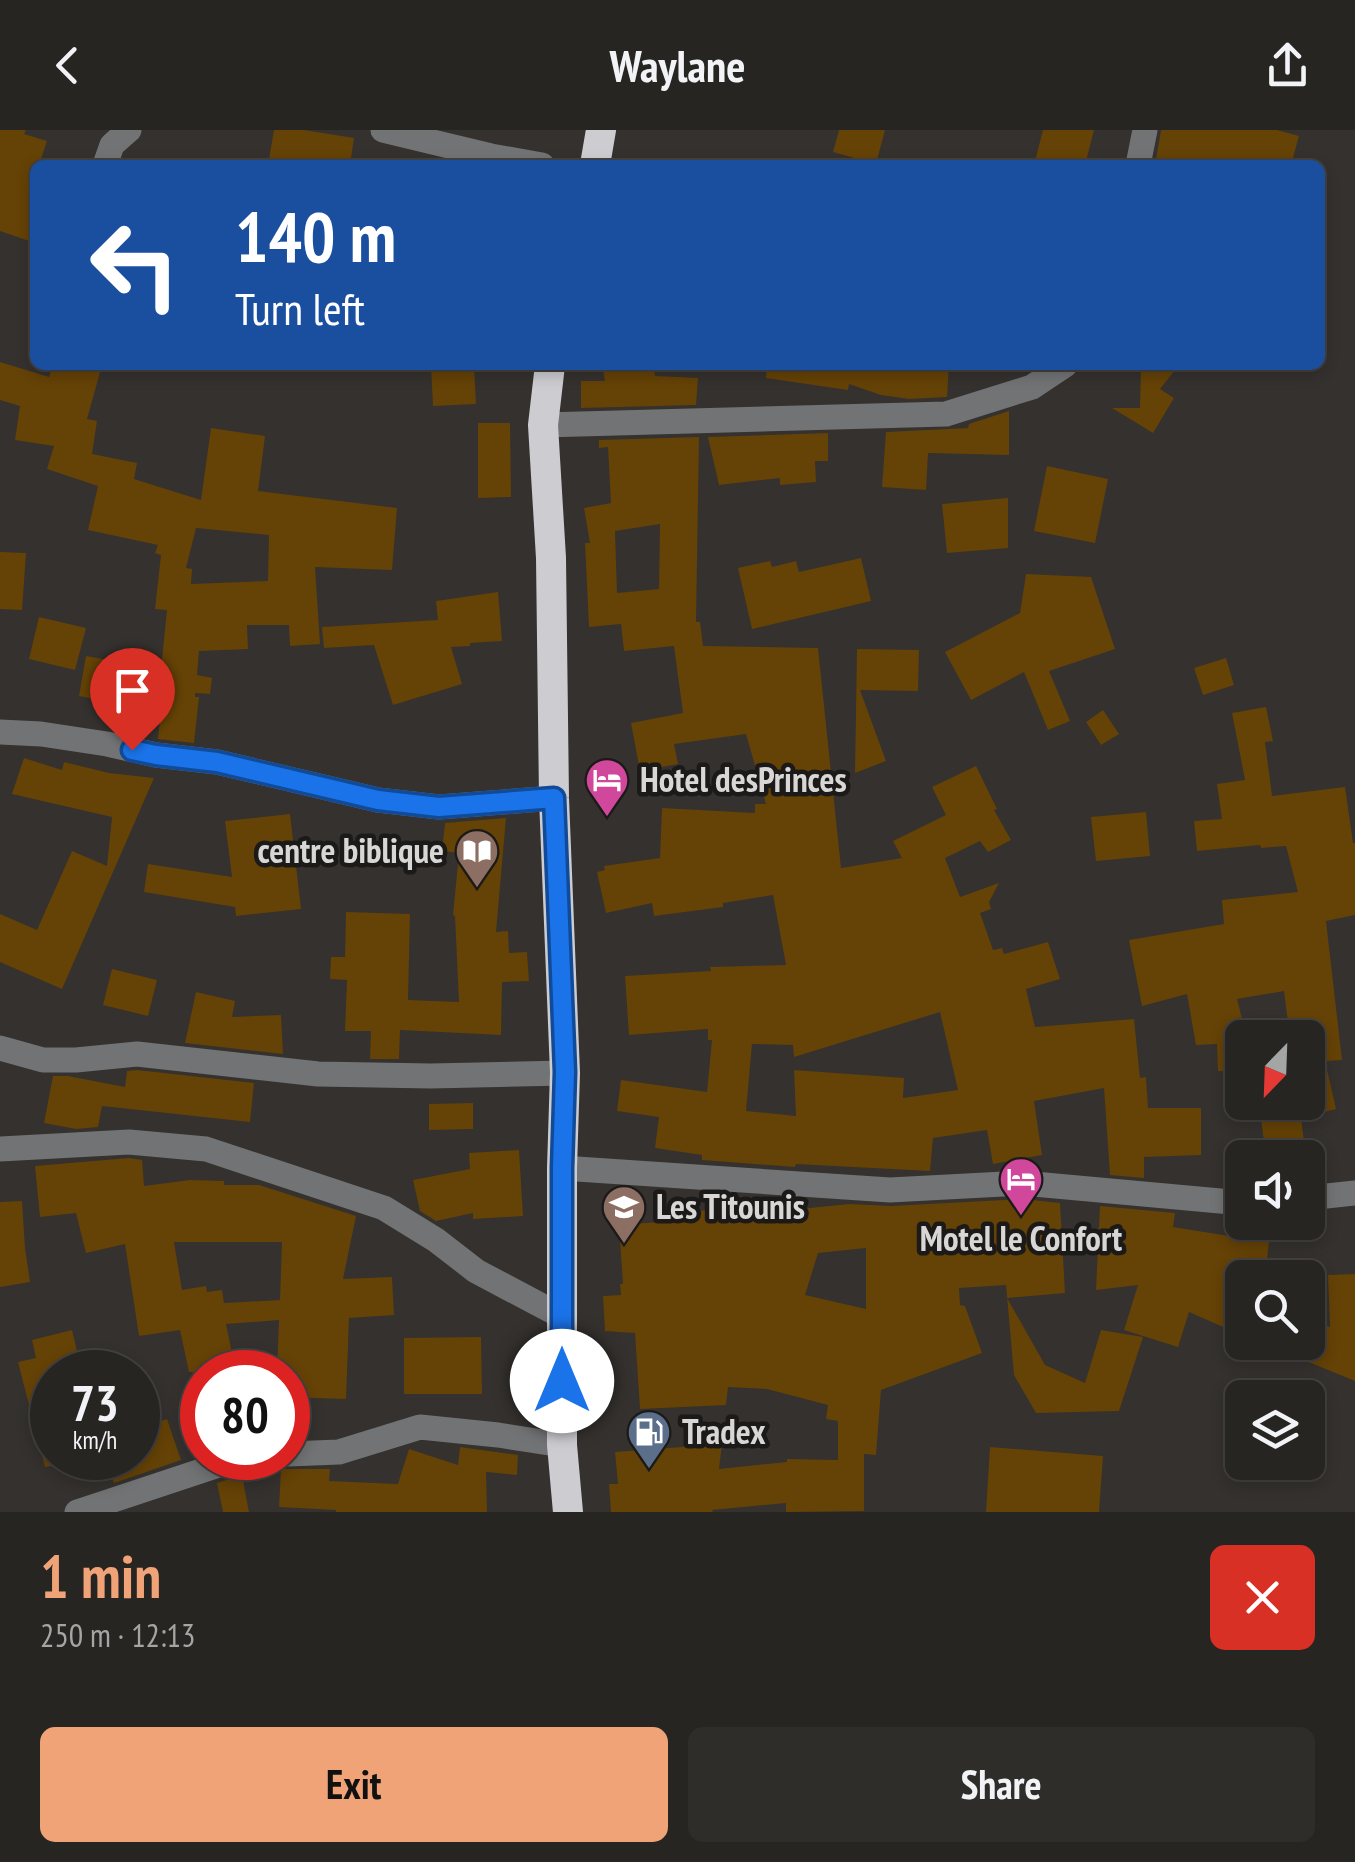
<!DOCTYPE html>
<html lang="en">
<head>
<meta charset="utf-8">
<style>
	body { margin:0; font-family:"PT Sans Narrow",sans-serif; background:#2f2d2a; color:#f1f3f6; height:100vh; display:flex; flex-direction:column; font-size:38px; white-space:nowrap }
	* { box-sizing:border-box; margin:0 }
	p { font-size:32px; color:#a4a5a5 }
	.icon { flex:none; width:55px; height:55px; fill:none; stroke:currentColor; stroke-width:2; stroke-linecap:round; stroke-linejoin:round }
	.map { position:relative; height:1382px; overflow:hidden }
	.side { display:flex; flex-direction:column; background:#272522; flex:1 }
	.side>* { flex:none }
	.top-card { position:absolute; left:30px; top:30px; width:1295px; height:210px; border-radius:15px; box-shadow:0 5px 15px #0003,0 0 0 2px #434240; background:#1a4fa0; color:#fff; overflow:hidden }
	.needle { width:65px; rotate:203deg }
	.buttons { position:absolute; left:1225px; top:890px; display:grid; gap:20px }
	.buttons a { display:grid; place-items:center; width:100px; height:100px; border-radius:15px; background:#272522; box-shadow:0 5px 15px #0003,0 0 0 2px #434240; font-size:50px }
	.speed { position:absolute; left:30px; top:1220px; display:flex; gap:20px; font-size:50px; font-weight:700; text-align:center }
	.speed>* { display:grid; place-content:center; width:130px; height:130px; border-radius:50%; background:#272522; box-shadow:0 5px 15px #0003,0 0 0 2px #434240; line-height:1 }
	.speed small { font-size:25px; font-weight:400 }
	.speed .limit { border:15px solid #d22; background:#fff; color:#111 }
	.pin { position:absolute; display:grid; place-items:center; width:85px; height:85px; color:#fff; margin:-102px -42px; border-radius:50% 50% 50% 0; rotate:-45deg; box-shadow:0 0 10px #0007 }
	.pin .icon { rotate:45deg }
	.me { position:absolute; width:110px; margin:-55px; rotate:0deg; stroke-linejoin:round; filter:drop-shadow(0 0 8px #0008) }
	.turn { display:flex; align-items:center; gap:35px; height:210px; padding:0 40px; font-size:45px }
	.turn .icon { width:130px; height:130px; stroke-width:2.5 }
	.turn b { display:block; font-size:70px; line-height:85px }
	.round { display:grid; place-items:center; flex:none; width:105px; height:105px; border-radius:15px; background:#2f2d2a }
	.summary { display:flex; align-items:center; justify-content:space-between; height:170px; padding:0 40px }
	h1 { font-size:60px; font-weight:800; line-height:75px; color:#efa377 }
	.primary-button { display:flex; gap:20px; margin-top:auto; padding:20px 40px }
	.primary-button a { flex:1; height:115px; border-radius:15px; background:#efa377; color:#111; font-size:40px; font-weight:800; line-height:115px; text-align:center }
	.primary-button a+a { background:#2f2d2a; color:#f1f3f6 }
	header { display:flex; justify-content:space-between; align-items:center; height:130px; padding:0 40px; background:#272522; font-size:45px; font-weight:800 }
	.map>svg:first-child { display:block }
	.building { fill:#654206; fill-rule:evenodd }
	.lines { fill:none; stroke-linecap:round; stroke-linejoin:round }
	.minor { stroke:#727374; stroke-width:25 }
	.highway { stroke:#ccccd1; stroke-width:30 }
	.route-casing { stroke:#114b97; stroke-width:25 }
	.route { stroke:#1a73e8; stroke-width:18 }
	.labels { text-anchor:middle; stroke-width:9; stroke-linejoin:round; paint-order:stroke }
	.poi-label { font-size:35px; font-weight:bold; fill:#d9d7d5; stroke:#1b1a18; text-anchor:start }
</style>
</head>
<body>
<header><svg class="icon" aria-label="back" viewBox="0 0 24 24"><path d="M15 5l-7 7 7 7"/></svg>Waylane<svg class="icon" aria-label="share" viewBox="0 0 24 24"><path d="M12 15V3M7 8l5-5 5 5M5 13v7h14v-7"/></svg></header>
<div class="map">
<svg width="1355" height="1382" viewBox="0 0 1355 1382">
	<rect width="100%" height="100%" fill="#34312e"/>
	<!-- building -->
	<path class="building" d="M0,0H26L24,4L47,11L39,35H35V113L0,101Z
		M274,0H304L354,8L350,35H268Z
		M839,0H885L876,34L833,22Z
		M1043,0H1094L1085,35H1034Z
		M1161,0H1277L1299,6L1291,35H1155Z
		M0,232L49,247L53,235H102L87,289L97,291L92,324L137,333L134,349L201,370L211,298L265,306L258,361L397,378L392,440L315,437L320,514L290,516L289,495H247L248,519L199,521L197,545L212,548L210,564L195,563V567H199L194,613L158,609L163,559L121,555L118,573L79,566L86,526L161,539L167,480L155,479L161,425L155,423L158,415L88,400L98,356L47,339L54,316L15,310L20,276L0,270ZM196,398L269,405L268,451L191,454L192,439L186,438Z
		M431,235H474L476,274L433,276Z
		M602,235H653L655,246L698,248L696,275L581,278V251H605Z
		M767,235H949L947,267L909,269L881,265L849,254L848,260L766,248Z
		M1141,235H1179L1160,259L1174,268L1153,303L1112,278H1140Z
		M1009,281V325L928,323L926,360L882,357L886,302L968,298L969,294Z
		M478,293H510L511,367L478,368Z
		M828,303V331H815L816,352L780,355V348L719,355L708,307Z
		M699,307L696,492H700L703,516L818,518L841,738L902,728L893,711L946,685L932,657L976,636L997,679L994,680L1011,710L988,722L980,711L945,728L960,767L999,753L989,772L991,779L980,783L993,820L1002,818L1004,824L1048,812L1060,849L1026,859L1035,897L1134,889L1140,948L1146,947L1148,978H1201V1025L1144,1027V1048L1110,1045L1104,958L1034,971L1042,1025L993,1034L987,1000L933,1008L930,1041L796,1034L795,1037L702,1030V1025L655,1018L659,987L617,981L621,950L707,962L712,910H708V899L629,905L625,846L711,841L710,837L786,835L773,765L723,773V777L654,786L652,773L606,783L597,742L605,740L604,736L660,728L662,678L755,683V674H766L746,604L674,614L678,634L640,641L631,593L683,583L674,516L624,521L621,494L589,497L585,413H590L584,378L611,373L608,317L599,318V310ZM660,394L659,459L617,463L615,401ZM940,882L958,960L903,968L904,948L794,940L796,986L746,981L752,914L793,915L794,927Z
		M1047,336L1108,349L1095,413L1034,401Z
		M1008,368V418L947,423L942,374Z
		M0,422L26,423L22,480L0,479Z
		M861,428L871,471L752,499L738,438L770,431L772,437L796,431L799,442Z
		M1026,444L1091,447L1115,519L1049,541L1070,591L1048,600L1024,542L971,570L945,522L1020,483Z
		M498,462L502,511L470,513V516L451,517L462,554L393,575L374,515L324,518L322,497L438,490L436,471Z
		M39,487L86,498L75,540L29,529Z
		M857,519L919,520L918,561L860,560L886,631L855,643Z
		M1226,528L1234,555L1203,565L1194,538Z
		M1266,577L1273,611L1265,612L1272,666L1345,657L1353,713H1355V785L1326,791L1342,930L1325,931L1336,979L1308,986V908H1290L1284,861L1237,869L1247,908H1242V941H1218L1217,914L1196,915L1187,864L1142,876L1129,810L1224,794L1222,770L1298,762L1286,716L1261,718L1260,715L1197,721L1194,691L1222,689L1217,654L1245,650L1232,583Z
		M1103,580L1119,604L1101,615L1086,592Z
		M24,628L62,640L64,632L109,643L154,648L62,859L0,832V784L37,800L72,721L107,736L112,687L12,664Z
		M1146,682L1150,726L1096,731L1091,687Z
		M290,684L301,779L236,786L235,777L144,762L148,734L232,747L225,691Z
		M506,688L496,802L508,801L509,823L527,822L529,851L502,852L501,905L400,900L399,929H370L371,901H345L347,850L330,849L331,827H345L346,782L410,784L408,870L459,872L455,786L453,785L459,723L442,721L445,693Z
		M112,839L157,850L148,886L103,875Z
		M196,862L235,871L232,887L281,885L283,924L185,913Z
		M137,940L254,953L250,992L102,976L98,997L76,999L44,993L53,946H68L125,957L127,941Z
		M1259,972H1299L1306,1028H1266Z
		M473,973V999L429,1000V974Z
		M519,1020L523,1086L473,1089V1083L436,1091L420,1081L413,1050L470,1039L469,1023Z
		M129,1028L142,1030L144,1056L190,1050L224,1051V1055H259L356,1086L343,1149L392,1147L394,1185L349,1188L346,1269L288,1267V1242H277L279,1190L226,1194L236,1242H189L180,1200L139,1206L125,1114L86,1123L76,1083L40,1087L35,1036ZM174,1112H282L280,1170L224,1173L222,1160L207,1162L206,1156L182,1160Z
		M749,1067L792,1070L790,1080L849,1074L891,1076L1023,1069L1060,1073L1065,1163L1007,1168L1045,1235L1085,1253L1101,1200L1143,1207L1119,1281L1036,1283L1014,1245L1006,1155L959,1158L960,1175L965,1176L982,1223L881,1260L876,1325L864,1324V1381L786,1382V1373L712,1380L713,1382H611L609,1354H618L615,1322L722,1314L719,1339L787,1332V1329L838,1330V1291L826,1289L828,1275L767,1259L728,1257L726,1275L640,1279L635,1203L605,1201L603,1166L621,1165L620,1154H623L619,1095L673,1091L672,1083L748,1077ZM866,1118V1179L805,1165L818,1123Z
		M22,1071L25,1118L30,1152L0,1157V1072Z
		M1100,1076L1175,1083L1173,1097L1229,1106L1231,1092H1271L1265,1148H1242L1237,1203L1189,1182L1178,1217L1124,1200L1138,1155L1096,1160Z
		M1355,1144V1251L1262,1213L1308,1212V1190L1330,1197L1328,1145Z
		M72,1200L82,1242H52V1336L45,1337L18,1232L36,1228L32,1210Z
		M481,1207L482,1264H404V1208Z
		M167,1289L181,1330L114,1353L105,1328H138V1298Z
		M460,1317L518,1325L517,1345L486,1342L487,1382H336V1380L279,1377L281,1339H330L329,1351L398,1354L409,1319L458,1335Z
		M990,1317L1103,1326L1099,1382H986Z
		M242,1345L249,1382H223L217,1353Z"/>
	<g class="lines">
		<!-- minor -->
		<path class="minor" d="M383,0L491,26L542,35
			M105,35L112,15L129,0
			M1138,35L1145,0
			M543,295L946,284L1032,257L1065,235
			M0,602L41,604L107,614L156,625L217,632L378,670L439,677L554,668
			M0,918L43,930H76L137,924L318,944L431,946L565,943
			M0,1019L129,1012L206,1019L384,1078L436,1110L476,1141L561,1186
			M562,1038L890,1060L1023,1053L1242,1073
			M1308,1068L1355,1063
			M288,1324L339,1322L420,1297L498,1305L562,1315
			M77,1382L240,1328"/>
		<!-- highway -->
		<path class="highway" d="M595,35L601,0
			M550,235L543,295L551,428L554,668L565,943L562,1038V1315L568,1382"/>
	</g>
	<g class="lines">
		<!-- route casing -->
		<g class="route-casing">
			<path id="route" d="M132,620L156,625L217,632L378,670L439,677L554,668L565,942L562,1038V1251"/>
		</g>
		<!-- route -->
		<use href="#route" class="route"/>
	</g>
	<!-- icons -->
	<defs>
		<g id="hotel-pin" transform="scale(2.25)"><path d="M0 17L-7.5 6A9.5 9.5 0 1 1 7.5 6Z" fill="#d1479c" stroke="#1b1a18"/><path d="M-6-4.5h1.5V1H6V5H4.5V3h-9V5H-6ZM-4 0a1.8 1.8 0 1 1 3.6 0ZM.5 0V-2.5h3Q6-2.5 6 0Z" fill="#fff"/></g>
		<g id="library-pin" transform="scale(2.25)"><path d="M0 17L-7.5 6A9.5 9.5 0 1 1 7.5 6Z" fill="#8d6e63" stroke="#1b1a18"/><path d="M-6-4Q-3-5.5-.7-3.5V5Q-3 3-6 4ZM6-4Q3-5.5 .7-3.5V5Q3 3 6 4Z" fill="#fff"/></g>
		<g id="school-pin" transform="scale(2.25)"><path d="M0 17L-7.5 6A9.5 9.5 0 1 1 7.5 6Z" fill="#8d6e63" stroke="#1b1a18"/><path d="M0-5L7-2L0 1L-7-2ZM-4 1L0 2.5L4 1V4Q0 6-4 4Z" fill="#fff"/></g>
		<g id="fuel-pin" transform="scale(2.25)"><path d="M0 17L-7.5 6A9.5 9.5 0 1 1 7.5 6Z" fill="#5c6f8a" stroke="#1b1a18"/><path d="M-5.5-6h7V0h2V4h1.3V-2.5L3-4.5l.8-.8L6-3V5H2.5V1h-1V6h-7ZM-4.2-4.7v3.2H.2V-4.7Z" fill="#fff"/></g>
	</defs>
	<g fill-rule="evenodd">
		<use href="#hotel-pin" x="607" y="650"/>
		<use href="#library-pin" x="477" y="721"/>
		<use href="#hotel-pin" x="1021" y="1049"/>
		<use href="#school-pin" x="624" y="1077"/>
		<use href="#fuel-pin" x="649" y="1302"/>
	</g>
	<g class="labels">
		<!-- poi labels -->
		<g class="poi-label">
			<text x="640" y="662">Hotel desPrinces</text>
			<text x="444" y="733" text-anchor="end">centre biblique</text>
			<text x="656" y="1089">Les Titounis</text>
			<text x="1021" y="1121" text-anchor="middle">Motel le Confort</text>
			<text x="682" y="1314">Tradex</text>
		</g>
	</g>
</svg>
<div class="buttons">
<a><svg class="needle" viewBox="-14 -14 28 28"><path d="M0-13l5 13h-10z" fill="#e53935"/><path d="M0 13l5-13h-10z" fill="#a4a5a5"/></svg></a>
<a><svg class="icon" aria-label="sound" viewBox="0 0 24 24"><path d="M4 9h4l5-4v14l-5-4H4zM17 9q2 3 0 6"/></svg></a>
<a><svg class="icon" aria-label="search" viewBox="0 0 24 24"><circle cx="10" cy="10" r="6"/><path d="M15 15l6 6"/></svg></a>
<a><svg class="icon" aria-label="layers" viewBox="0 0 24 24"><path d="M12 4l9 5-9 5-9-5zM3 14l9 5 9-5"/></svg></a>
</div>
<div class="speed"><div>73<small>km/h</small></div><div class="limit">80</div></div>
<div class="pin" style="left:132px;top:620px;background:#d93025"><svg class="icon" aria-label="arrive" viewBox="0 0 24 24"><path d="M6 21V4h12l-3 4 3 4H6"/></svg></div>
<svg class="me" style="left:562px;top:1251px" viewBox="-20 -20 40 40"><circle r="19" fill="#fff"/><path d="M0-13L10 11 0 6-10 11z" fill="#1a73e8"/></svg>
<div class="top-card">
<div class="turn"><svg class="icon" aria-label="left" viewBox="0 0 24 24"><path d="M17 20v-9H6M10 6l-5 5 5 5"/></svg><div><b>140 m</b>Turn left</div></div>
</div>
</div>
<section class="side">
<div class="summary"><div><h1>1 min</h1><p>250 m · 12:13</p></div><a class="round" style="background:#d93025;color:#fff"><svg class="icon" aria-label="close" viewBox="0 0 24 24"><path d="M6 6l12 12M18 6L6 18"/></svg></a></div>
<div class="primary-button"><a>Exit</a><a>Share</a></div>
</section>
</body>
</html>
